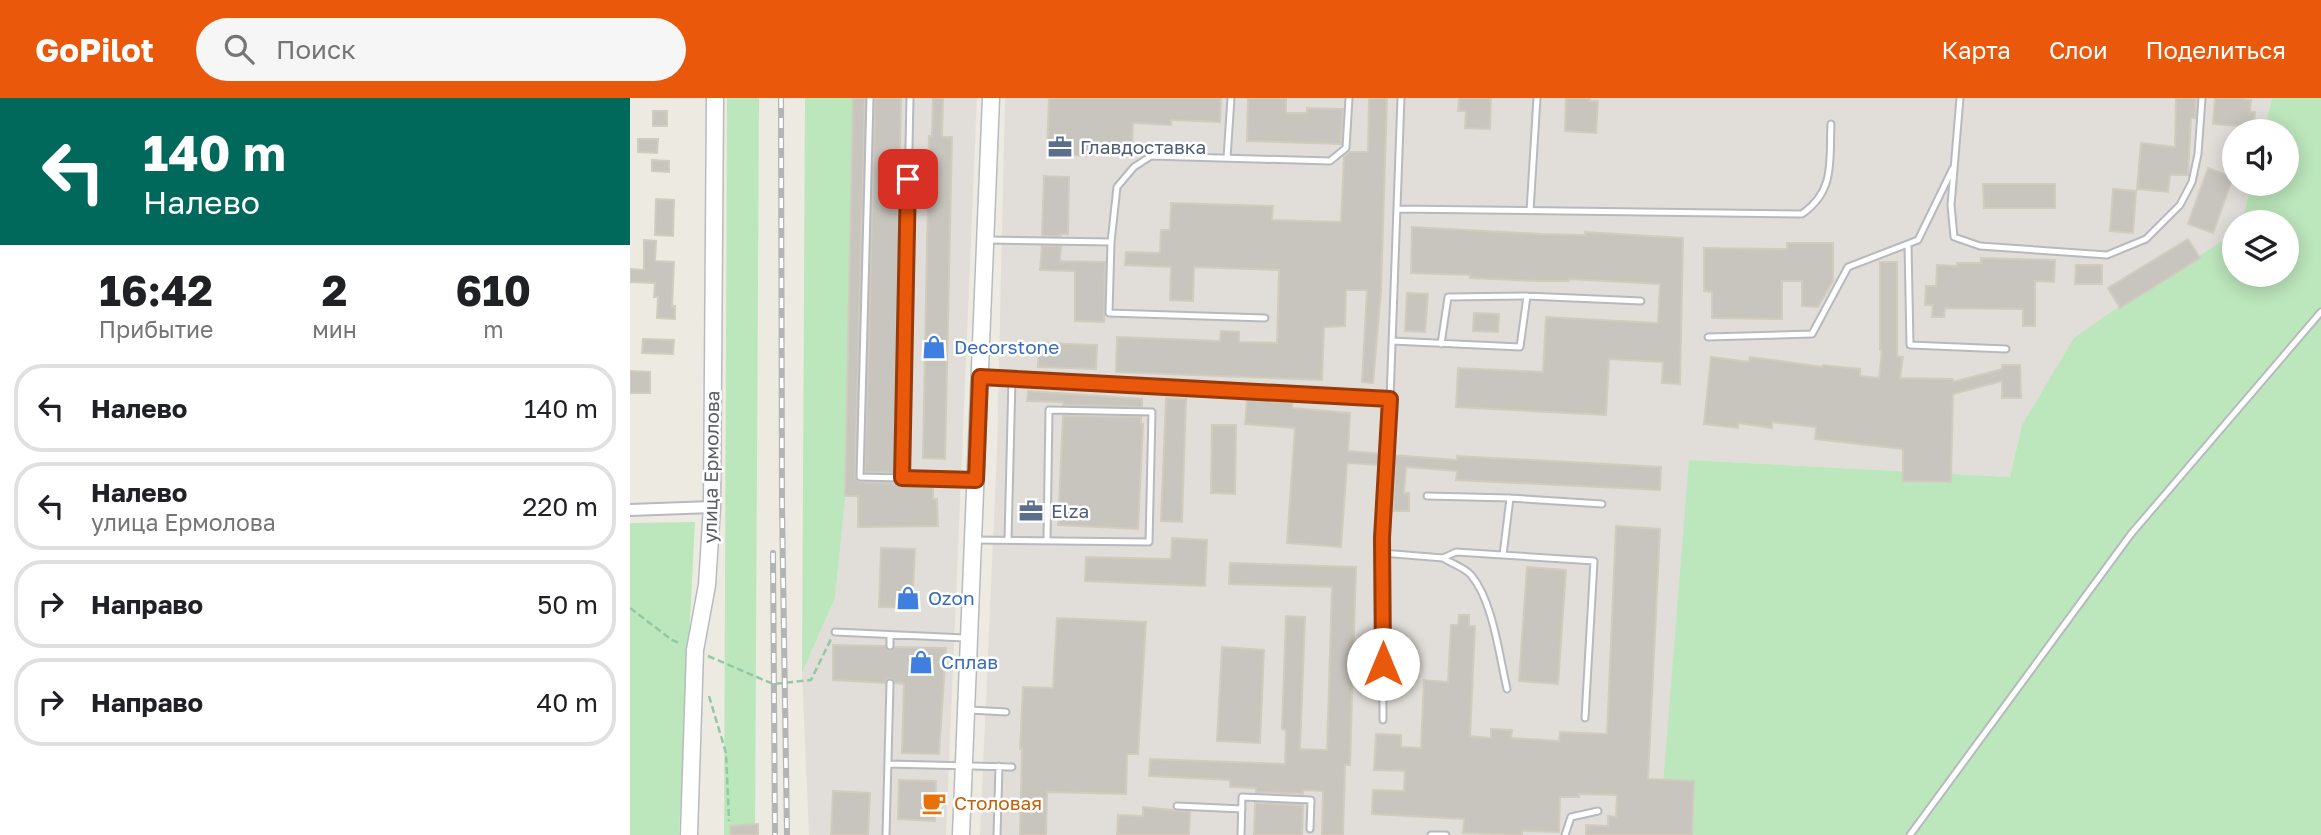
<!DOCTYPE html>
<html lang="ru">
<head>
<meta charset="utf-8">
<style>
	body { margin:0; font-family:"Golos Text",sans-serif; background:#f6f6f6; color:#202124; height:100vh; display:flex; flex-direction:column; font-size:26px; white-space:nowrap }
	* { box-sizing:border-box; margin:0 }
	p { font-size:23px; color:#757577 }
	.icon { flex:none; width:38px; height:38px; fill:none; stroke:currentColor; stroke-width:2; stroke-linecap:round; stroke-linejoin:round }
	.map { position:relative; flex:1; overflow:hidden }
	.details { display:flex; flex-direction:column; background:#fff; width:630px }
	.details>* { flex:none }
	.banner { background:#00695c; color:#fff; overflow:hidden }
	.tools { position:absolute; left:1592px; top:21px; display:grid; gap:14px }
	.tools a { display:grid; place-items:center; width:77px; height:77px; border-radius:50%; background:#fff; box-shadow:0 4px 18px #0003; font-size:35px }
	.pin { position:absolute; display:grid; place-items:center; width:60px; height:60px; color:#fff; margin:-30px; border-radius:14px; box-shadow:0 4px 10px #0006 }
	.me { position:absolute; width:77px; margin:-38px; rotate:0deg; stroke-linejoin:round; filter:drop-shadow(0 0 5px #0008) }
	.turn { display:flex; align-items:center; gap:24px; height:147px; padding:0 28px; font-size:32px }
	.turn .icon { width:91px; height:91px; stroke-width:2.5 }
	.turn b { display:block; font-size:49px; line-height:60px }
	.eta { display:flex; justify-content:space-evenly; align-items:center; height:119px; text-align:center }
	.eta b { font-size:42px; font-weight:700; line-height:49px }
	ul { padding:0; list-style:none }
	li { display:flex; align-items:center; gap:21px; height:88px; margin:0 14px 10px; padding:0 14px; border:4px solid #e0e0e0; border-radius:28px }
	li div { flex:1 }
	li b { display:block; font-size:26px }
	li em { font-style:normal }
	header { display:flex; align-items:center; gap:42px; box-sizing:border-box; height:98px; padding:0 35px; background:#ea580c; color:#fff }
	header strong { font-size:33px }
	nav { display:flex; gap:38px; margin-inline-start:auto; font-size:24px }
	.search { width:490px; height:63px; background:#f6f6f6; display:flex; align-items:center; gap:18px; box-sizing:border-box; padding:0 24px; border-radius:38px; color:#757577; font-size:26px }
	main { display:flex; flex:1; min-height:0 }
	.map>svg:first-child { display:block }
	.industrial { fill:#e1ded9 }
	.green { fill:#bce6bc }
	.building { fill:#c8c5be; stroke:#d2ccbf; stroke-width:2 }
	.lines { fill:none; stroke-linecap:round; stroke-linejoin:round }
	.lane-casing { stroke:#b7b9be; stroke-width:9 }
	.street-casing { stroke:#b7b9be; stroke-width:14 }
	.secondary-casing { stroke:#b7bbc0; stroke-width:19 }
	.path { stroke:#94c8a4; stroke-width:2.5; stroke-dasharray:7 3.5; stroke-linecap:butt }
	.lane { stroke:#fff; stroke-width:5 }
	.street { stroke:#fff; stroke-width:10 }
	.secondary { stroke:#fff; stroke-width:16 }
	.rail-casing { stroke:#b3b4b4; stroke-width:6 }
	.rail { stroke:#fff; stroke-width:3.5; stroke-dasharray:10; stroke-linecap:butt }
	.route-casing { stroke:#983908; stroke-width:18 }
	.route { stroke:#ea580c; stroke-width:12 }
	.labels { text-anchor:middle; stroke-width:5; stroke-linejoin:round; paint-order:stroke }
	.service-label { font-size:19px; fill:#4e5e75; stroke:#fff; text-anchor:start }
	.shop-label { font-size:19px; fill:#366cbe; stroke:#fff; text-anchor:start }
	.street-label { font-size:19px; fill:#5a5e63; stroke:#fff }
	.food-label { font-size:19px; fill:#c56008; stroke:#fff; text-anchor:start }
</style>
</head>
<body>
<header>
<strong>GoPilot</strong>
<div class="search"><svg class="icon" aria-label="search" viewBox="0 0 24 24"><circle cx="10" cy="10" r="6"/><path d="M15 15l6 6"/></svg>Поиск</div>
<nav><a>Карта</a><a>Слои</a><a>Поделиться</a></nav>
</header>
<main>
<section class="details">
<div class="banner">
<div class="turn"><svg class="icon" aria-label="left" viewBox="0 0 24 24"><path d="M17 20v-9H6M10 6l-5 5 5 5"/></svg><div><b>140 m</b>Налево</div></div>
</div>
<div class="eta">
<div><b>16:42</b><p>Прибытие</p></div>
<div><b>2</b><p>мин</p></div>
<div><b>610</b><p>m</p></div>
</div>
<ul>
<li><svg class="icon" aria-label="left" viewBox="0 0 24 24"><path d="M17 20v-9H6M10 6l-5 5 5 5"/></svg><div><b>Налево</b></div><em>140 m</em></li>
<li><svg class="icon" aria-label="left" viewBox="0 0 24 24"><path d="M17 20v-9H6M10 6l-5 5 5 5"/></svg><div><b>Налево</b><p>улица Ермолова</p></div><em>220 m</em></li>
<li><svg class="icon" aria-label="right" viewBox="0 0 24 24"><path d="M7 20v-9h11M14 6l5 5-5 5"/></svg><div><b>Направо</b></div><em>50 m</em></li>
<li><svg class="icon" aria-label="right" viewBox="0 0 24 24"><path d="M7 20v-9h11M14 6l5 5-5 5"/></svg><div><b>Направо</b></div><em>40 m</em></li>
</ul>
</section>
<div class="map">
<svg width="1691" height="737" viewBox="0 0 1691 737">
	<rect width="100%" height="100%" fill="#edebe1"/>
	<!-- industrial -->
	<path class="industrial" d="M223,0H347L316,737H179L172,575L205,500L215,398Z
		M375,0H1642L1634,33H1605V86H1621L1612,124H1605V135L1392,327L1380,379L1059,362L1067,737H350L367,352Z"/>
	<!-- green -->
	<path class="green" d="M97,0H129L125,737H94Z
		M175,0H223L215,401L205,500L172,575Z
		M1642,0H1691V737H1029L1059,362L1380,379L1392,327L1444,240L1481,214L1605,135V177H1657V124H1612L1621,86H1657V33H1634Z
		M65,424L49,737H0V425Z"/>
	<!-- building -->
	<path class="building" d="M223,0H235L225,380L230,384L290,386V389H303V401H307L308,428L228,429V398H215Z
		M245,0H271L264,363H267V375L235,374Z
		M303,0H313L312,39H322L315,361L293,360L299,38H302Z
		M419,0H591L590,24L541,22V27L503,25L502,51L460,49V58L417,56Z
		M618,0H656V15H677V10L713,11L711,46L617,43Z
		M739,0H757L751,193L743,285L732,284L737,192H716L715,228L694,229L692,282L486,274L487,239L590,243L591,233L609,234V244L647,245L649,172L564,169L563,203L540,202L541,169L495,167L496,154L530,155L531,132H540L541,105L643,108L642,122L711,124L714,59L720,54H738Z
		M829,0H861L860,31L835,30L836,13H828Z
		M936,0H960V3H968L966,35L935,33Z
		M1546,0H1566L1565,20H1561L1558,77H1540L1538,94L1507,91L1511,45L1545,49Z
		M1585,0H1614V2H1621L1620,14H1625L1624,29L1583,26Z
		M23,13H37V28H23Z
		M8,41H28L27,55L8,54Z
		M22,62L39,63V74L22,73Z
		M1578,70L1603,79L1583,135L1558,126Z
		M414,78L439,79L438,136H431V138H412Z
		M1353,86H1425V110H1354Z
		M1483,91L1506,93L1503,135L1480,133Z
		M26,101L44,102L43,138L25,137Z
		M782,129L911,136L955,137V134L1053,140L1050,286L1032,285L1033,264L979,261L976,317L826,309L828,270L913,274L916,219L1028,225L1030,186L939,181V183H908L840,180V177L781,175Z
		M1558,141L1570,160L1490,210L1478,190Z
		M14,142L26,143L25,163L44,164L42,208H45V221L27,220L28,199H24L25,185L0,184V171L14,172Z
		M1157,145H1203V183L1188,209L1172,208V183H1152V221L1082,220V194L1074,193V150L1157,151Z
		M412,148H431L430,163L475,164L474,224L445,223V173L410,172Z
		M1351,160L1425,162L1424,184L1405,183V228H1393V211L1315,210L1314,219H1302L1303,207H1295L1296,188H1306L1307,167L1327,168V165H1351Z
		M1250,164H1267V258L1273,259L1270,280L1323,281V284L1372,271V267H1390L1391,300H1372V283L1323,296L1321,384L1273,383V351L1185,341L1186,329L1142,324V330L1108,325V330L1074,326L1081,259L1119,264L1120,259L1193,269V267L1230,271V278L1249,280L1252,252H1250Z
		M1446,167H1472V186H1445Z
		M777,195L798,196L795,234L775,233Z
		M844,215L869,216L868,234L843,233Z
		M13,241L44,242L43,256L12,255Z
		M409,245L467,247L466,271L408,269Z
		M0,273L20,274V295H0Z
		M398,293L512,301V309L433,307V304L397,303Z
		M536,300L556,301L552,424L531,423Z
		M617,302L662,305V310L720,315L718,353L752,356L751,367L717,365L711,449L657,445L665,330L615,326Z
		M433,318L511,319V326H513L508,431L428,427Z
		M582,327H606L605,396L581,395Z
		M762,357L827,362V358L1031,369L1030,392L826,382L827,373L776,369L774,395H779V413H763L765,368H761Z
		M986,428L1030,431L1018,681L1064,683L1062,737H956V727L978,728V718L986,719L987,697L949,696V699H930L929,734L892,733V737L833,735L834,721L742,716L743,692L774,693L775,673L744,672L746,636L771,637V649L791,650L794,582L818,584L821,527H828L829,517H839V528H845L840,638L861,640V631L882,632L881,640L929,643L930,634L977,636Z
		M542,440L577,442L575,488L455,483L456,459L541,461Z
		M251,450L285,451L282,510L249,509Z
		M600,465L726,469L720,667H715L713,737H692L693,693L673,692V696L626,694V690L600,689V682L519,678L520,661L655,666L656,632L652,631L656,518L675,519L670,651L697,652L702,489L599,486Z
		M897,469L936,472L928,586L889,583Z
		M427,520L516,524L508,656H497L496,696L417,694L416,737H390L392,651H390L393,589L423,590Z
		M203,547L255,548L259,553L265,549L316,550L309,656L272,655L274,586L265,585L261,580L257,581L255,585L203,582Z
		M592,549L634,552L630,645L587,643Z
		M269,682L306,683L305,723L268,721Z
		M203,693L240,695L238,737H201Z
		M625,705L673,707L672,737H624Z
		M513,709L560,714L559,737H487L488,717L513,718Z
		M128,726V737H101L100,728Z"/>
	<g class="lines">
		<!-- lane casing -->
		<g class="lane-casing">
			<path id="lane" d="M240,0L230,379L272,380L280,0
				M1330,0L1321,107L1324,139L1350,148L1477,157L1516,141L1550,107L1562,84L1568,56L1572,0
				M597,60L601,0
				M767,111L1172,116C1206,92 1199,63 1201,26
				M900,113L907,0
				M358,142L481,144L487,89L504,69L521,58L700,63L716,50L719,0
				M481,144L479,215L635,220
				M1278,146L1280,247L1376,251
				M1078,239L1182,236L1218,169L1288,142L1323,70
				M762,243L890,249L897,198
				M811,246L818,199L897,198L1011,203
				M350,279L760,301L752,440L753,622
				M760,301L771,0
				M272,380L342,381
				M797,398L880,400L972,406
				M378,441L382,280
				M345,442L519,444L522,314L419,312L417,442
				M752,455L813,460L826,454L964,463L955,620
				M873,457L880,400
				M813,460C822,466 834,469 841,477C863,503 869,557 877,591
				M205,534L335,540
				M260,548V537
				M340,612L376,614
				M258,666L382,669
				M547,708L612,711
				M256,737L260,585
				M367,737L369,668
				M611,737L612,699L681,702L680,731
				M801,737H816
				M935,737L941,719L968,713
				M1280,737L1501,436L1691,214"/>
		</g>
		<!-- street casing -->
		<g class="street-casing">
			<path id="street" d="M0,412L82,409"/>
		</g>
		<!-- secondary casing -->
		<g class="secondary-casing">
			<path id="secondary" d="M59,737L65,552L77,487L82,409L85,0
				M331,737L361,0"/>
		</g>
		<!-- path -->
		<path class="path" d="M0,510L42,542L51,546
			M78,558L143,586L181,582L201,541
			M79,598L96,655L99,723"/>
		<!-- lane -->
		<use href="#lane" class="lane"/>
		<!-- street -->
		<use href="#street" class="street"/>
		<!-- secondary -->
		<use href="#secondary" class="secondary"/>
		<!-- rail casing -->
		<g class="rail-casing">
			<path id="rail" d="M151,0L152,407L157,737
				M143,455L145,737"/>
		</g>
		<!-- rail -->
		<use href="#rail" class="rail"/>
	</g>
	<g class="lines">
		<!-- route casing -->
		<g class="route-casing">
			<path id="route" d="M278,81L272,380L346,382L350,279L760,301L752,440L753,566"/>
		</g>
		<!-- route -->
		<use href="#route" class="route"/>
	</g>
	<!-- icons -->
	<defs>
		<g id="office-bare" transform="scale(1.89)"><path d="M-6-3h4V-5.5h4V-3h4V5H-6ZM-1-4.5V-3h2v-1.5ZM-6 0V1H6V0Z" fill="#5c6f8a" stroke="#fff" stroke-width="2.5" paint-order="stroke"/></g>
		<g id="shop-bare" transform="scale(1.89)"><path d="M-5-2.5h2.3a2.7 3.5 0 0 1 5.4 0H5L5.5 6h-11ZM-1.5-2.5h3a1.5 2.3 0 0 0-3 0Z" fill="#3f7fe0" stroke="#fff" stroke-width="2.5" paint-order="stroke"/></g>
		<g id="cafe-bare" transform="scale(1.89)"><path d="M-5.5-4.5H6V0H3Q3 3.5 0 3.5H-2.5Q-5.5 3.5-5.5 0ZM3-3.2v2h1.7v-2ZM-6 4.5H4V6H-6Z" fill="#e8710a" stroke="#fff" stroke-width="2.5" paint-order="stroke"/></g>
	</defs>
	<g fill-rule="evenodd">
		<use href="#office-bare" x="430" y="49"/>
		<use href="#shop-bare" x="304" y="249"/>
		<use href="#office-bare" x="401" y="413"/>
		<use href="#shop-bare" x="278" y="500"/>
		<use href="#shop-bare" x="291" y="564"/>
		<use href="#cafe-bare" x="304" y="705"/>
	</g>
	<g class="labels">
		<!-- service labels -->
		<g class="service-label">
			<text x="450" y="56">Главдоставка</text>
			<text x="421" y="420">Elza</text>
		</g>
		<!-- shop labels -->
		<g class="shop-label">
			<text x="324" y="256">Decorstone</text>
			<text x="298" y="507">Ozon</text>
			<text x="311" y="571">Сплав</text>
		</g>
		<!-- street labels -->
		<g class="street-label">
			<text transform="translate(81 369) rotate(-89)" y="7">улица Ермолова</text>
		</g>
		<!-- food labels -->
		<g class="food-label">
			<text x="324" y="712">Столовая</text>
		</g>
	</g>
</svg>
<div class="tools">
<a><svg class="icon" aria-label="sound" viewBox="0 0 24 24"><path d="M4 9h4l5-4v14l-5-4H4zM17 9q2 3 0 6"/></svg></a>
<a><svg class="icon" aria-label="layers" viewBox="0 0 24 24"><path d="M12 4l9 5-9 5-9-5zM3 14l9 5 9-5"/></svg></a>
</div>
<div class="pin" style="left:278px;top:81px;background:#d93025"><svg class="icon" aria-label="arrive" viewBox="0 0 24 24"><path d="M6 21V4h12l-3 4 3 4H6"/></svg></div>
<svg class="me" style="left:753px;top:566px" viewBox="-20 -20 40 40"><circle r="19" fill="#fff"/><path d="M0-13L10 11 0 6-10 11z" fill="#ea580c"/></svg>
</div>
</main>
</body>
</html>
